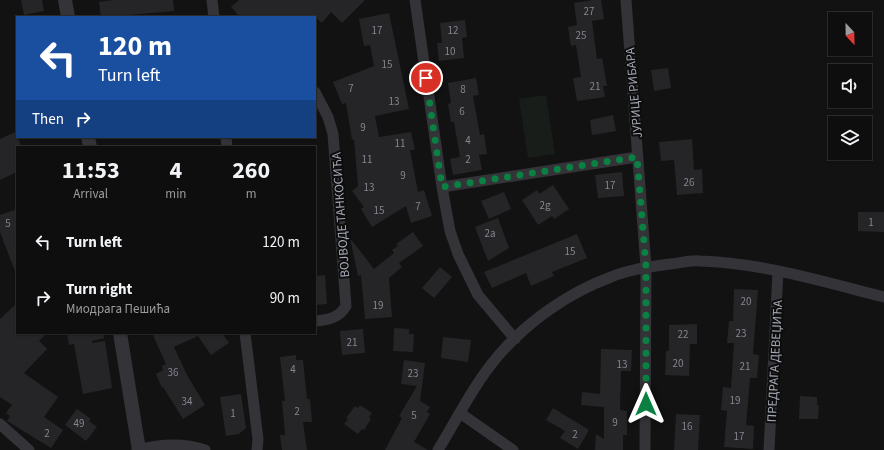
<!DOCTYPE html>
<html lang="en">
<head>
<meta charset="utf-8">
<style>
	body { margin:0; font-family:"Source Sans 3",sans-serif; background:#1c1c1c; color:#f1f3f6; height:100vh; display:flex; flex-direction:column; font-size:15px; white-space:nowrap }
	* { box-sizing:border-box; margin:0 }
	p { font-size:13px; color:#9b9c9e }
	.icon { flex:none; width:22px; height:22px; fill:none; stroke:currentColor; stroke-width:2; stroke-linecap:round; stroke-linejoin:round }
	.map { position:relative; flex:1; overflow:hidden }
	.sheet { position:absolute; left:16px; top:146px; width:300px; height:188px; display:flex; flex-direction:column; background:#0e0e0e; border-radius:0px; box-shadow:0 1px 3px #0004,0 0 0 1px #2e2e2e }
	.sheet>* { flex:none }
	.guide { position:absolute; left:16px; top:16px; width:300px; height:122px; border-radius:0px; box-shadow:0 1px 3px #0004,0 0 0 1px #2e2e2e; background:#1a4fa0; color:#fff; overflow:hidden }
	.needle { width:26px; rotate:158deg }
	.buttons { position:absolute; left:828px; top:12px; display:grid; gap:8px }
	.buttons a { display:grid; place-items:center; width:44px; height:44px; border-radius:0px; background:#0e0e0e; box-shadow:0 1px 3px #0004,0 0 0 1px #2e2e2e; font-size:20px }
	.pin { position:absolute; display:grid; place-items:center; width:34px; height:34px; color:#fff; margin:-17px; border:2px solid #fff; border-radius:50%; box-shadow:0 1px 4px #0007 }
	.me { position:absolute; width:44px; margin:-22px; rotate:0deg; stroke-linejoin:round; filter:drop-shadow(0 0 3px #0008) }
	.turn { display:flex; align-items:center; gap:14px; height:84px; padding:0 16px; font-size:18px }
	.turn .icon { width:52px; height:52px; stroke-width:2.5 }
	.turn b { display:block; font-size:28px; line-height:34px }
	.then { display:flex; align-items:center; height:38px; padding:0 16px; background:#0003; gap:8px; font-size:15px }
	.eta { display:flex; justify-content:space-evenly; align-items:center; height:68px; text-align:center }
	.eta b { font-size:24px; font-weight:700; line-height:28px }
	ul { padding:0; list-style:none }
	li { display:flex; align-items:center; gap:12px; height:56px; padding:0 16px }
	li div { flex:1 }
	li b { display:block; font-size:15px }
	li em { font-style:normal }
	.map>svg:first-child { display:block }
	.green { fill:#181d19 }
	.building { fill:#252527 }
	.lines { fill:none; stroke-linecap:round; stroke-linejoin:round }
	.minor { stroke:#333338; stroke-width:11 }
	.tertiary { stroke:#333338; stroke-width:14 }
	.route { stroke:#0b8043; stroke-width:7; stroke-dasharray:0 12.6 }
	.labels { text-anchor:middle; stroke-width:4; stroke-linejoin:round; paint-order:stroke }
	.number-label { font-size:11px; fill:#84868f }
	.street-label { font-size:13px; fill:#a4a8b3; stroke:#0d0d0e }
</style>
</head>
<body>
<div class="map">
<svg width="884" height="450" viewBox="0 0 884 450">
	<rect width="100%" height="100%" fill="#121213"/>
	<!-- green -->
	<path class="green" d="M546,95L555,154L528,158L519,99Z"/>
	<!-- building -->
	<path class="building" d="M21,0H42L44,11L24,15Z
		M113,0H173L174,11L129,15V17H101L99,2Z
		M239,0H365L342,23L331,12L322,23L315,17H240L231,7Z
		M593,0H601L604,19L592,21L597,59L602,58L607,86H603L605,97L577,101L573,78L581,77L576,45L571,46L568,27L577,25L574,3Z
		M389,13L409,109L375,116L379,137L411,132L415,150H410L418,192L424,190L432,216L411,223L406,206L372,227L361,209L364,207L352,191L358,186L354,139L352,140L346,103L342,104L333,82L374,66L370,45L364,46L359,19Z
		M465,20L467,37L462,38L464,58L439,61L437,43H442L440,23Z
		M668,68L671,88L654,91L651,70Z
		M476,78L479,95L473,96L480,135L484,134L487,154L479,155L482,170L453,175L450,159L460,157L454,122H451L448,104L451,103L448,83Z
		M613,115L616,131L592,135L590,120Z
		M15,132L22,147H17V172L0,180V139Z
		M692,139L694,170L702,169L703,193L677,195L674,160L661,161L659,142Z
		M622,172L624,196L598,198L595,175Z
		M553,185L569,209L554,219L552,216L538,225L522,200L537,190L539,194Z
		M504,192L511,209L489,219L481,201Z
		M17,209V274H16L0,232V215Z
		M858,212H884V232L858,231Z
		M498,218L509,248L488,261L475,227Z
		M413,232L423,246L399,263L402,267L389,278L392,317L365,319L361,275L358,276L350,238L374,269L394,253L392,250L398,246L396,244Z
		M577,234L587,258L552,272L554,276L531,286L526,273L492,288L484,272Z
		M440,267L452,277L434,298L422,288Z
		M325,275L327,304L315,305V276Z
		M734,289L758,290L753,354L759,355L757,378H750L746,425L754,426L753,449L724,447L727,411L721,410L723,387L731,388L734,343H727L729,321H733Z
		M17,303V333H47L39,341L47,349L24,373L58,397L44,417L63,430L51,448L7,421L10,416L6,413L12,405L0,397V319Z
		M697,324V344H690L689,376L665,375L666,351H669V325Z
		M394,328L409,329V334H414L413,352L393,351Z
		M363,329L365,353L342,355L340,331Z
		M67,333H103L104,338L92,341V343L105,341L112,388L83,394L74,344L69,345Z
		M152,333H222L229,343L211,355L198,336L174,347L187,375L205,405L183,419L163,387L162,388L156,374L163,370L162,366L166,364Z
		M443,337L471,340L468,362L441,358Z
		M601,349L632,350L631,371H621L620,410L627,411V435H623V450H595L596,434L604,439V407L581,405L582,392L600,394Z
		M296,355V360H303L307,399H310L312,422H303L307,450H282L280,435H285L282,401H285L280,357Z
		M404,360L425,363L420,401L430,407L427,412L430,414L414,442L428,450H385L402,418L399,416L417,386L401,384Z
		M241,394L246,428L239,434L226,436L220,397Z
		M800,396L817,397V405H819L818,419H799Z
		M360,405L372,413L369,417L371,419L364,430L362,429L358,434L344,424L348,419L346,418L355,406L358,408Z
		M553,408L589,430L578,449L560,438L565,431L546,420Z
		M77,409L91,419L89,421L97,427L86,441L65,425Z
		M676,414L700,415L698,450H674Z"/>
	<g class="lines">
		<!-- minor -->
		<path class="minor" d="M212,0L214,17
			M415,0L442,187L450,231L458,254L478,295L515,339
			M626,0L646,267L645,450
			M315,92L328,117L333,134L346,306C339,318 328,320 315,321
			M226,137L227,147
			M442,187L637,157
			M245,333L258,439L257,450
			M460,413L513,450
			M0,424L29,450
			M137,450C160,444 182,442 205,450
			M438,450C457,419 474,384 498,356C528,321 568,293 611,277C629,269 650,267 670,264C680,263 690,260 700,261C763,263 824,282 884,297
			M769,450L778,271"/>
		<!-- tertiary -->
		<path class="tertiary" d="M65,0L68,17
			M88,137L90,147
			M120,333L139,450"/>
	</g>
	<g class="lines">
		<!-- route -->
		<path class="route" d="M426,78L442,187L637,157L646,267V404"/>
	</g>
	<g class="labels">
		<!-- number labels -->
		<g class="number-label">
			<text x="589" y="15">27</text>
			<text x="377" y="34">17</text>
			<text x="453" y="34">12</text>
			<text x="581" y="39">25</text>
			<text x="450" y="55">10</text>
			<text x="387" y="68">15</text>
			<text x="595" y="90">21</text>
			<text x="351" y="92">7</text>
			<text x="463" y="93">8</text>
			<text x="394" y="105">13</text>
			<text x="462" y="115">6</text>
			<text x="363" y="131">9</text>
			<text x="468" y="144">4</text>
			<text x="400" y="147">11</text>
			<text x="367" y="163">11</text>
			<text x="468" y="163">2</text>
			<text x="403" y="179">9</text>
			<text x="689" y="186">26</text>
			<text x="610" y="189">17</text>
			<text x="369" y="191">13</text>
			<text x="545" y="209">2g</text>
			<text x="418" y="210">7</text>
			<text x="379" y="214">15</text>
			<text x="871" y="226">1</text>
			<text x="8" y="227">5</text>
			<text x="490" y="237">2a</text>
			<text x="570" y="255">15</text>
			<text x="746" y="305">20</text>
			<text x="378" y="309">19</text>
			<text x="741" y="337">23</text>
			<text x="683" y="338">22</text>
			<text x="352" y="346">21</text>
			<text x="678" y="367">20</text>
			<text x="622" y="368">13</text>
			<text x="745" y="370">21</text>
			<text x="293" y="373">4</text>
			<text x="173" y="376">36</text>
			<text x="413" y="377">23</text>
			<text x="735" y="404">19</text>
			<text x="187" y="405">34</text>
			<text x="297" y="415">2</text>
			<text x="233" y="417">1</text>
			<text x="414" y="419">5</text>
			<text x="615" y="426">9</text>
			<text x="79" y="427">49</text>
			<text x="687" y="430">16</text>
			<text x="47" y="437">2</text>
			<text x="575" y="438">2</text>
			<text x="739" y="440">17</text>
		</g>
		<!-- street labels -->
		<g class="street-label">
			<text transform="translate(633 93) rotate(-95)" y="5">ЈУРИЦЕ РИБАРА</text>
			<text transform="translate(340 215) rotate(-94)" y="5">ВОЈВОДЕ ТАНКОСИЋА</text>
			<text transform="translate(774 361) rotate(-87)" y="5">ПРЕДРАГА ДЕВЕЏИЋА</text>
		</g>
	</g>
</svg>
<div class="buttons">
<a><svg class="needle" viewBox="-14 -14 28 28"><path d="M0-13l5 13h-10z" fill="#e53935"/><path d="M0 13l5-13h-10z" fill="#9b9c9e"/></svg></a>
<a><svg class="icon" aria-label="sound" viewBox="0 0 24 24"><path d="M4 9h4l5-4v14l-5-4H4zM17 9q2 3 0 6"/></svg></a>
<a><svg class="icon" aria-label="layers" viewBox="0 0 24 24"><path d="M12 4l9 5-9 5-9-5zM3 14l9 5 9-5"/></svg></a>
</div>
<div class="pin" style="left:426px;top:78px;background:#d93025"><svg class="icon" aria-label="arrive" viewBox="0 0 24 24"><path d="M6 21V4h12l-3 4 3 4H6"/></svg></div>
<svg class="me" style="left:646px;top:404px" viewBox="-20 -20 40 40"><path d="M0-17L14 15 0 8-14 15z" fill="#0b8043" stroke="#fff" stroke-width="4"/></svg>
<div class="guide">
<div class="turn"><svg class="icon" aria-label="left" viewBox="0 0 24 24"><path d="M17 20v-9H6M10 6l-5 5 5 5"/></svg><div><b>120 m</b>Turn left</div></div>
<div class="then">Then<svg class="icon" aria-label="right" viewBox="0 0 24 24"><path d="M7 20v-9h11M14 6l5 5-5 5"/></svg></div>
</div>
<section class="sheet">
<div class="eta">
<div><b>11:53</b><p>Arrival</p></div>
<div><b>4</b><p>min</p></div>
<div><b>260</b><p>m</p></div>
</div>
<ul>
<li><svg class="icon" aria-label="left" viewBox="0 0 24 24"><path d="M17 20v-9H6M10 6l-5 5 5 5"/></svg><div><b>Turn left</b></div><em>120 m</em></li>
<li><svg class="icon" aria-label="right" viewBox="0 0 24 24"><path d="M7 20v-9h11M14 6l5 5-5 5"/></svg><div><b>Turn right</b><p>Миодрага Пешића</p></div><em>90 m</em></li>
</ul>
</section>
</div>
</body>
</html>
